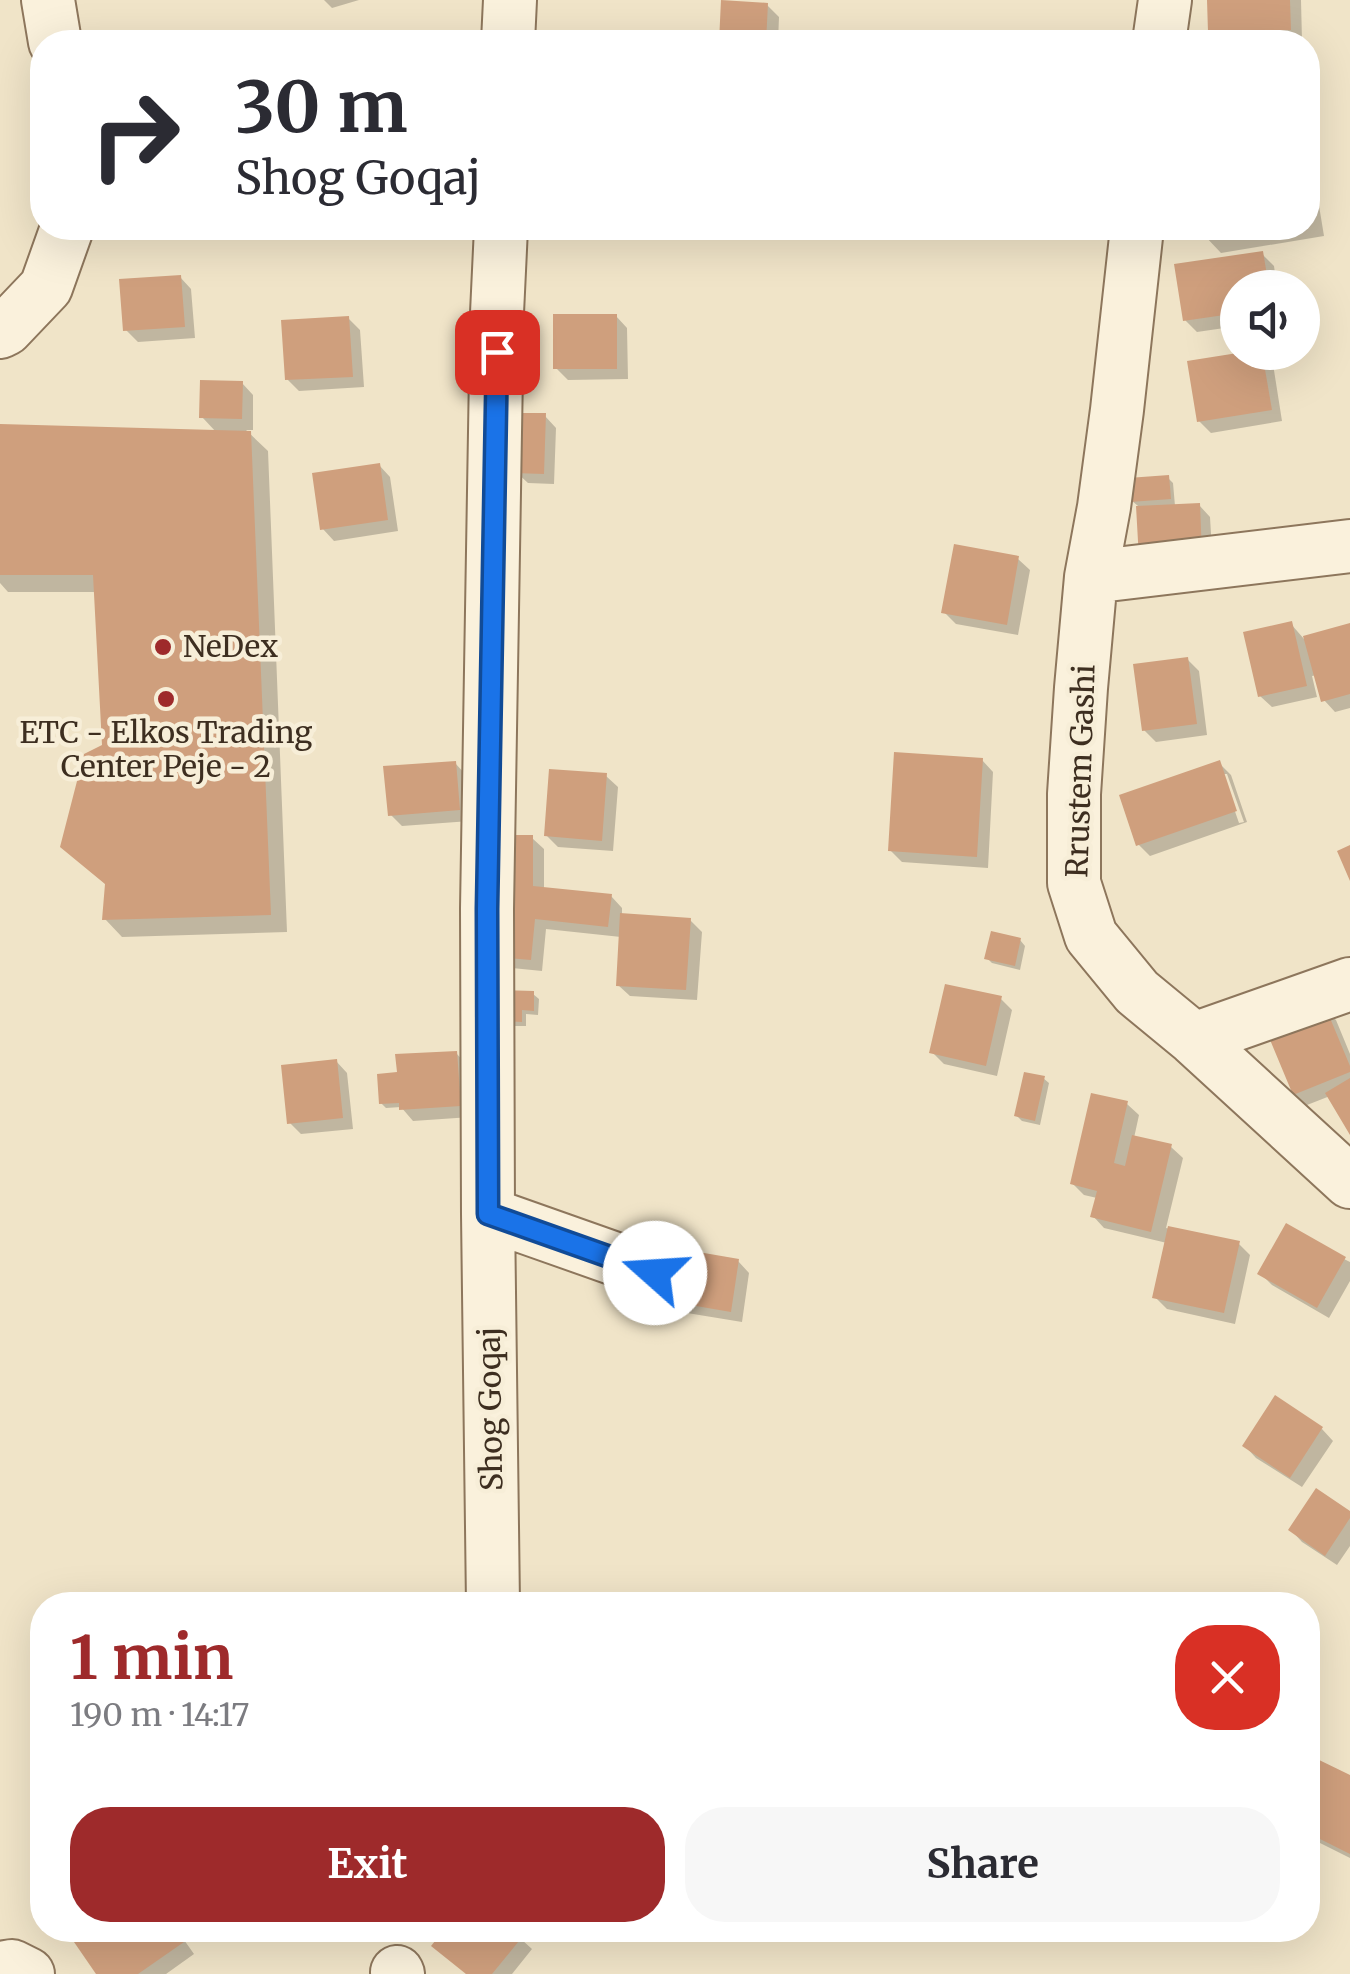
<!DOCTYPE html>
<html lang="en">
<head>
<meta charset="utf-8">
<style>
	body { margin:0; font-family:Merriweather,serif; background:#f7f7f7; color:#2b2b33; height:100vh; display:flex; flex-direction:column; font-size:38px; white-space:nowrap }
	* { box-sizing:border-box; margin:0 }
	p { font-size:32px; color:#7c7c81 }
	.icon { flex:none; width:55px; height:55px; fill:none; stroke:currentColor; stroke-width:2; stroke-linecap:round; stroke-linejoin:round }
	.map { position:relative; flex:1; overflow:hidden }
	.details { position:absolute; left:30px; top:1592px; width:1290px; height:350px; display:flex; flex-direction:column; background:#fff; border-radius:40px; box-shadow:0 10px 40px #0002 }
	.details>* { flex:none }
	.guide { position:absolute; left:30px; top:30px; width:1290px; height:210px; border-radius:40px; box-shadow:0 10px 40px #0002; background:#fff; color:#2b2b33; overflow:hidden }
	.buttons { position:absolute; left:1220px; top:270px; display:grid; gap:20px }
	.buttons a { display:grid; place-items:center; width:100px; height:100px; border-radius:50%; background:#fff; box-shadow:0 10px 40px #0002; font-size:50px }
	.pin { position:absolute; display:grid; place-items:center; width:85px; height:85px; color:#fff; margin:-42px; border-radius:20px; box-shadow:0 5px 15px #0006 }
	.me { position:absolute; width:110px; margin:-55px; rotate:289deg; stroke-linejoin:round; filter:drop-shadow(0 0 8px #0008) }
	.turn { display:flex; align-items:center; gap:35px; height:210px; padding:0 40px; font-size:45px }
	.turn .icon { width:130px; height:130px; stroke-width:2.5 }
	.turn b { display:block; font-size:70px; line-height:85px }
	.round { display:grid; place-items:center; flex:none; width:105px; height:105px; border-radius:40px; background:#f7f7f7 }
	.summary { display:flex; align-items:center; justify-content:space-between; height:170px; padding:0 40px }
	h1 { font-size:60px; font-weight:700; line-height:75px; color:#9e2a2b }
	.button { display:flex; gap:20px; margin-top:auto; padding:20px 40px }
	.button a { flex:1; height:115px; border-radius:40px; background:#9e2a2b; color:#fff; font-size:40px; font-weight:700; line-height:115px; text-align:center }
	.button a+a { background:#f7f7f7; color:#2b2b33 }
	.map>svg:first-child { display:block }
	.shadow { fill:#0003; fill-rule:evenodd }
	.building { fill:#cf9f7d }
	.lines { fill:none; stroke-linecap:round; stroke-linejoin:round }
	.minor-casing { stroke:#8d765c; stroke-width:56 }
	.minor { stroke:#faf1dc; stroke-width:52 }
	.route-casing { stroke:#114b97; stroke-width:25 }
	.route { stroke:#1a73e8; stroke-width:18 }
	.poi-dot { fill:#9e2a2b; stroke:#f7eed8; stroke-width:4 }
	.labels { text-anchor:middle; stroke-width:9; stroke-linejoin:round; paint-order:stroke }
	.poi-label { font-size:30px; fill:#3d2e20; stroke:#f7eed8; text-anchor:start }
	.street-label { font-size:30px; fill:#3d2e20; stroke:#f7eed8 }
</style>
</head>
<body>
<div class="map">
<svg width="1350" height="1974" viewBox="0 0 1350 1974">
	<rect width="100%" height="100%" fill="#f0e4c8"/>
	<!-- shadow -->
	<path class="shadow" d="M324,0H359L332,8Z
		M1209,0H1301L1302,41L1222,42L1210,31Z
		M723,3L767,5L779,17L778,42H721Z
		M1308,169L1314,175L1324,236L1221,253L1204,235L1202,228H1308Z
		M1262,254L1274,266L1277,288H1238V326L1197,332L1185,320Z
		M180,277L191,289L195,338L138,342L126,330Z
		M616,316L627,328L628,379L568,380L556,368Z
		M348,318L360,330L364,387L299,391L287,379Z
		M1261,352L1273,364L1282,421L1211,433L1199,421Z
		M242,383L253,395V430H246L268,451L287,932L122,937L105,919L108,886L62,847L104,746L96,592H8L0,583V426L217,433L202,417Z
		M545,416L556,428L554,484L528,483L516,472Z
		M379,465L390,477L398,531L334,541L323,529Z
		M1168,478L1173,483L1175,506L1199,505L1210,517L1213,567L1132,501Z
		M1018,559L1030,570L1018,635L956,624L944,612Z
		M1291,624L1304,639L1350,626V708L1335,712L1324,700L1317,675L1312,676L1317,697L1272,707L1260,696Z
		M1187,659L1199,671L1207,735L1156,742L1144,730Z
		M982,760L993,772L988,868L902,862L890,850Z
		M455,763L466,775L470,821L402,826L390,814Z
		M1219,763L1231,775L1247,822L1150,856L1138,844ZM1222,774H1227L1244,822L1239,823Z
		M606,776L618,787L613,851L558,847L547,836Z
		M532,838L544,849V889L611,896L622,908V916L690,920L702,932L697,1000L630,996L618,985L621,937L546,929L542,971L512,968L506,885Z
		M1020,940L1025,946L1020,970L992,963L987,958Z
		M533,994L539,999L538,1015L526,1014V1026H511L506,1020Z
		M1000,998L1012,1010L997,1076L944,1064L932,1052Z
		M1324,1009L1336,1020L1350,1054V1130L1330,1096L1307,1105L1295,1094Z
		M456,1053L467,1065L471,1117L413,1121L401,1107L386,1108L381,1103L399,1075Z
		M336,1061L347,1073L353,1129L301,1134L290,1123Z
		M1043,1078L1049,1083L1040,1125L1022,1121L1017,1116Z
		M1127,1104L1139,1115L1134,1138L1171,1147L1183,1158L1166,1228L1238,1243L1250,1255L1235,1324L1167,1309L1155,1297L1167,1243L1104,1228L1093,1216L1097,1198L1084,1195L1072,1183Z
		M1344,1259L1350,1262V1281L1329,1318L1272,1285L1260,1273Z
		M738,1261L749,1273L742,1322L681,1312L670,1300Z
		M1322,1429L1333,1441L1302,1487L1256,1458L1245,1446Z
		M1350,1514V1546L1337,1565L1302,1542L1291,1530Z
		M1314,1760L1350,1777V1858L1308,1837V1773Z
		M95,1930H177L194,1954L166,1974H99Z
		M447,1930H511L532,1949L512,1974H466Z"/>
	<!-- building -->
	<path class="building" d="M721,0L768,3L766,42H719Z
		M1207,0H1290L1291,30L1208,32Z
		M1200,228H1242V230L1201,236Z
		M1263,251L1269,288H1238V313L1183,321L1174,264Z
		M181,275L185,327L123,331L119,279Z
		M553,314H617V369H553Z
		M349,316L353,377L285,380L281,320Z
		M1244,352H1262L1272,410L1197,422L1187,361Z
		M200,380L243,381L242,419L199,418Z
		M516,413H546L544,474L513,473Z
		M0,424L251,431L271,915L102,920L105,884L60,847L84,754L102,745L93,575H0Z
		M380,463L388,520L320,530L312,473Z
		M1169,475L1171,499L1130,502L1128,478Z
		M1200,503L1202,556L1139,559L1136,506Z
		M954,544L1019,556L1007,625L941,613Z
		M1292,621L1307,686L1258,697L1243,632Z
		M1350,623V694L1321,702L1303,636Z
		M1188,657L1197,724L1142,731L1133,664Z
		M894,752L983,758L977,857L888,851Z
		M1220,760L1237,811L1136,846L1119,795Z
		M456,761L460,810L388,816L383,766Z
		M549,769L607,773L602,841L544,836Z
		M504,835H533V886L612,894L608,927L535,919L531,960L498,957Z
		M1350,845V881L1337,851Z
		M620,913L691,918L686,990L616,986Z
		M991,931L1021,938L1015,966L984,959Z
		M945,984L1002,996L986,1066L929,1053Z
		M504,990L534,991V1011L522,1010V1022L503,1021Z
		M1325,1006L1350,1066V1072L1293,1095L1266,1030Z
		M457,1051L461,1106L399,1110V1103L379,1104L377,1074L397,1072L395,1054Z
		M337,1059L343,1118L287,1124L281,1065Z
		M1024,1072L1045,1076L1035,1121L1014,1116Z
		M1350,1078V1135L1325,1093Z
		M1091,1093L1128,1101L1114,1163L1125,1166L1132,1135L1172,1144L1151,1232L1090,1217L1097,1191L1070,1184Z
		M1286,1223L1346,1257L1317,1308L1257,1274Z
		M1168,1226L1240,1241L1224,1313L1152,1298Z
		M675,1248L739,1259L731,1312L667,1301Z
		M1275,1395L1323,1427L1290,1478L1242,1446Z
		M1316,1488L1350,1511V1518L1325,1556L1288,1530Z
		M1313,1757L1350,1775V1854L1308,1833V1767Z
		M91,1930H176L184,1942L138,1974H96L74,1942Z
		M444,1930H515L523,1936L492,1974H466L431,1946Z"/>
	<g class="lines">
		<!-- minor casing -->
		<g class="minor-casing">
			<path id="minor" d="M48,0L55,42
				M508,42L510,0
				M1159,42L1165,0
				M501,228L497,313L487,909L488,1214L655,1273
				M1137,228L1117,410L1104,507L1091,577L1081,688L1074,794V883L1091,936L1137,992L1194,1039L1350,1182
				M0,332L6,329L46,287L67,228
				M1091,577L1350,546
				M1194,1039L1350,984
				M488,1214L493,1605
				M0,1968L12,1966L28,1974
				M397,1972L398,1974"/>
		</g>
		<!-- minor -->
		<use href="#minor" class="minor"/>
	</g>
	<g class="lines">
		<!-- route casing -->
		<g class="route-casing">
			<path id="route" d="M497,352L487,909L488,1214L655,1273"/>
		</g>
		<!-- route -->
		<use href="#route" class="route"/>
	</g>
	<!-- markers -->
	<g class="poi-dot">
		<circle cx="163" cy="647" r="10"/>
		<circle cx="166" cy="699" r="10"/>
	</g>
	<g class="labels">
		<!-- poi labels -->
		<g class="poi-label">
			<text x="183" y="657">NeDex</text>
			<text x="166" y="743" text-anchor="middle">ETC - Elkos Trading<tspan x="166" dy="34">Center Peje - 2</tspan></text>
		</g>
		<!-- street labels -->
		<g class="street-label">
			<text transform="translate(1081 771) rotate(-88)" y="10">Rrustem Gashi</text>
			<text transform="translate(491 1409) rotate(-91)" y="10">Shog Goqaj</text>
		</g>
	</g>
</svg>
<div class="buttons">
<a><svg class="icon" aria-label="sound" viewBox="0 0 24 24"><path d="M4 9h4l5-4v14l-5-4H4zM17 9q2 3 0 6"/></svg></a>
</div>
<div class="pin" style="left:497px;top:352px;background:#d93025"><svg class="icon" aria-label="arrive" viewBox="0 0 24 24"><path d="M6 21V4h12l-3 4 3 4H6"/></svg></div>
<svg class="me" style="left:655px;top:1273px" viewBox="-20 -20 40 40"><circle r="19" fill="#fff"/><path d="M0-13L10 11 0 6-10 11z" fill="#1a73e8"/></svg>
<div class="guide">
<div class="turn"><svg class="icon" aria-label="right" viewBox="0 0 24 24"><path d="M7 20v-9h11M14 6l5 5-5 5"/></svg><div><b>30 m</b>Shog Goqaj</div></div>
</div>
<section class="details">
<div class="summary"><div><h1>1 min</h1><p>190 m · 14:17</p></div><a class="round" style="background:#d93025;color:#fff"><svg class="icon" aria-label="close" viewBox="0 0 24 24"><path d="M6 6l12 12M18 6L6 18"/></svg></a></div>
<div class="button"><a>Exit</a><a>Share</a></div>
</section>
</div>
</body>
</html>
